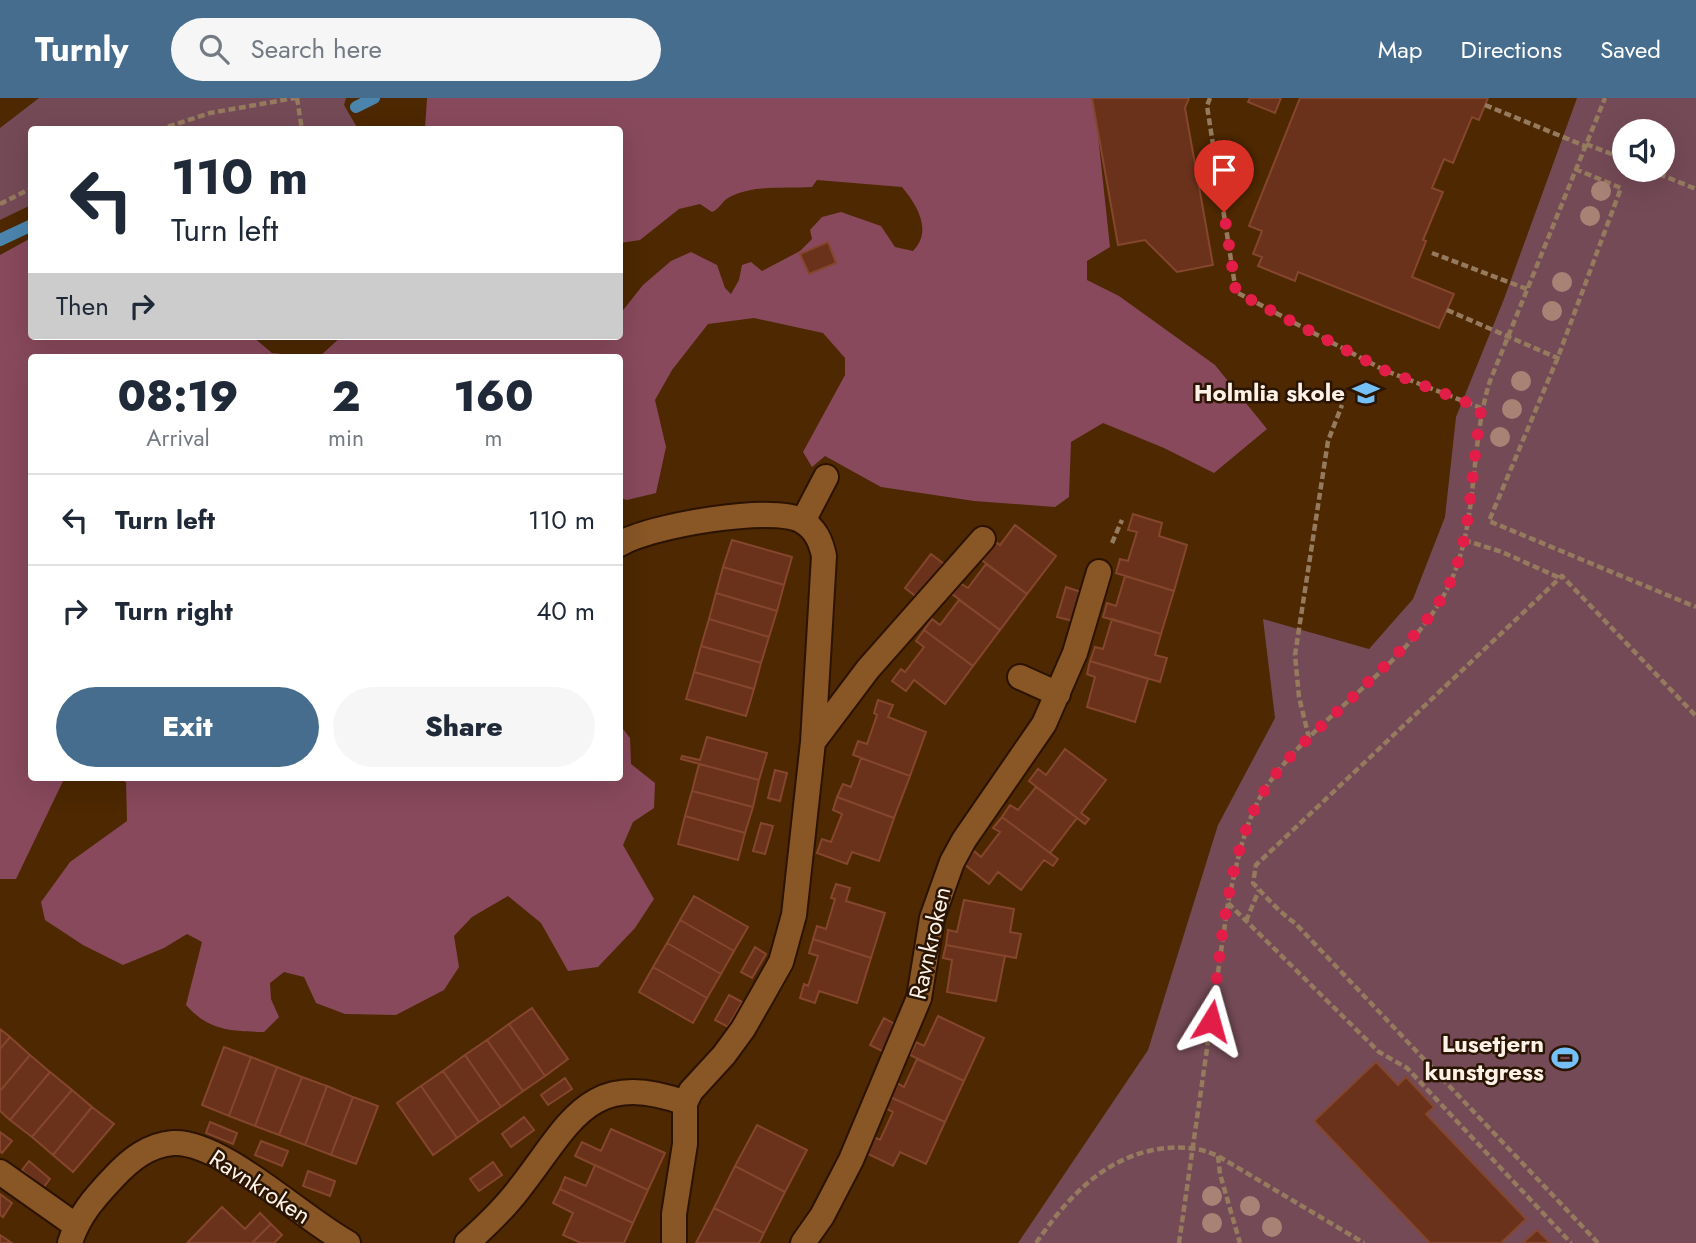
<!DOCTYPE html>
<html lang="en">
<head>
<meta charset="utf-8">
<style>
	body { margin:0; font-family:Jost,sans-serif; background:#f6f6f7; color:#1f2937; height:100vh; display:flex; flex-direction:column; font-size:26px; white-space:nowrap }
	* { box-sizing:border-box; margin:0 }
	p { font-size:23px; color:#747a83 }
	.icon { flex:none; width:38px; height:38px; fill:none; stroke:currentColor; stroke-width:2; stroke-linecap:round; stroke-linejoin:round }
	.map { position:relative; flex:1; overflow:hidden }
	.details { position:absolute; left:28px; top:256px; width:595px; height:427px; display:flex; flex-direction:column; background:#fff; border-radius:7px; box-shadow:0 7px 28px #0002 }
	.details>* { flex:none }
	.banner { position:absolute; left:28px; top:28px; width:595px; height:214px; border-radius:7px; box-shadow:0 7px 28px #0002; background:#fff; color:#1f2937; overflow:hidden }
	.controls { position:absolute; left:1612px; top:21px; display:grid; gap:14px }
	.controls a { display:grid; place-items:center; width:63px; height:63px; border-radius:50%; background:#fff; box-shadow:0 7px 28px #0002; font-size:35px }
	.pin { position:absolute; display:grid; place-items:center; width:60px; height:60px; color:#fff; margin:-72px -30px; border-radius:50% 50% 50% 0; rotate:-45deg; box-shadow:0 0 7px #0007 }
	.pin .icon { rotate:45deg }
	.me { position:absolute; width:77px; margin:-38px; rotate:8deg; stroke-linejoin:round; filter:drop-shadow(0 0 5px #0008) }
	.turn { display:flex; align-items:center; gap:24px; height:147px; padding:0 28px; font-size:32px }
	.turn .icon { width:91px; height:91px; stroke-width:2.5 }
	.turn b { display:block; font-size:49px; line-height:60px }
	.then { display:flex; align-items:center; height:66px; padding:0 28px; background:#0003; gap:14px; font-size:26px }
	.eta { display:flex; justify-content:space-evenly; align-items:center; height:119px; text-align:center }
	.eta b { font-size:42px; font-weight:800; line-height:49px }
	.primary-button { display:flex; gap:14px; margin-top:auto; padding:14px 28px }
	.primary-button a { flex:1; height:80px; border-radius:42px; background:#466d8d; color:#fff; font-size:28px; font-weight:800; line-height:80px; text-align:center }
	.primary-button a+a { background:#f6f6f7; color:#1f2937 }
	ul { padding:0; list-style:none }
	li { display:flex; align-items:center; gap:21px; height:91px; padding:0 28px; border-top:2px solid #e0e1e3 }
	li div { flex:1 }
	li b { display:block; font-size:26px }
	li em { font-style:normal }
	header { display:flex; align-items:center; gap:42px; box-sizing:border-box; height:98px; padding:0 35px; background:#466d8d; color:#fff }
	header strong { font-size:33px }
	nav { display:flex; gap:38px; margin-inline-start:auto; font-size:24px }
	.search { width:490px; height:63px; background:#f6f6f7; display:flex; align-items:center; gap:18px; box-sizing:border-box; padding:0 24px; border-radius:38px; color:#747a83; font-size:26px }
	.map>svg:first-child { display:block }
	.green { fill:#744a56; fill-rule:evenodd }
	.forest { fill:#88495c }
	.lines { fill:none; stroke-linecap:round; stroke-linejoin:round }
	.stream { stroke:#4b85ae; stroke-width:12 }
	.building { fill:#6a321b; stroke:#85462e; stroke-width:2 }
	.lane-casing { stroke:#2c1300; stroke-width:28 }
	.path { stroke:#957a5e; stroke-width:4.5; stroke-dasharray:7 3.5; stroke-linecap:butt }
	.lane { stroke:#895625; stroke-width:24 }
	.tree { fill:#a98276 }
	.route { stroke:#e11d48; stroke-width:12; stroke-dasharray:0 21.6 }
	.labels { text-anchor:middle; stroke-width:5; stroke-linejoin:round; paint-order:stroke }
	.poi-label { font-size:24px; font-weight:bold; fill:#fef2e8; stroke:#2a1502; text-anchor:end }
	.street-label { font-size:24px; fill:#fef2e8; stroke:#2a1502 }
</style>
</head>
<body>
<header>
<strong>Turnly</strong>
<div class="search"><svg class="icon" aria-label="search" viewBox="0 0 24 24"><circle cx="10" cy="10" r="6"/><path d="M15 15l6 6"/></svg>Search here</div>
<nav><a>Map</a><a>Directions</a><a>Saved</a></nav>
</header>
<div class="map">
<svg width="1696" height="1145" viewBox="0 0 1696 1145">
	<rect width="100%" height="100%" fill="#4d2800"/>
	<!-- green -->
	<path class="green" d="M39,0H346L344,7L358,31L32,32L31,107L0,122V30Z
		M1577,0H1696V1145H1018L1148,952L1218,727L1275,620L1263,521L1369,551L1413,501L1445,419L1456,319L1504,201ZM1624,33H1662V72H1624Z"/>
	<!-- forest -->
	<path class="forest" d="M427,0H1094L1110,149L1087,163V182L1119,198L1215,267L1267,331L1214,375L1164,350L1103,325L1071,344L1069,399L1055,409L974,403L881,389L825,358L812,369L803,354L845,277V260L823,235L754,220L708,226L672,272L655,302L666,349L656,395L627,402L620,400V259H319L342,238H620V216L643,187L671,163L691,154L717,167L725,190L731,196L739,182L742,167L751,164L762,173L800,153L812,141L810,132L822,119L841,114L881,128L895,149L913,153C933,133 917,107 902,89L817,82L812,89C785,91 753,86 728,100C721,104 720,111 712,114L700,106L679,111L640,142L620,145V32L425,31Z
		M31,140L32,238H252L272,255L312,259H32V679H65L16,781H0V157Z
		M620,627L630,640L631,666L655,685L654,710L633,724L623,747L654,801L635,830L598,869L568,873L541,825L508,798L472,819L454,838L459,869L444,892L396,917L345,916L316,905L304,879L284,874L270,885L271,901L279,919L264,934C231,933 209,933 186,907L202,844L187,836L164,850L123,867L83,847L45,822L41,804L70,764L127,723L126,684L114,679H620Z"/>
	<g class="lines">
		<!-- stream -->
		<path class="stream" d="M356,9L374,0
			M0,142L32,127"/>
	</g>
	<!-- building -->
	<path class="building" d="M1092,0H1189L1185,10L1213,167L1177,174L1145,142L1118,147Z
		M1250,0H1281L1275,15L1248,4Z
		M1300,0H1488L1479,22L1472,19L1453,65L1444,61L1432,90L1443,94L1423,142L1426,143L1412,179L1454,196L1439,230L1298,174L1295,183L1258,168L1262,159L1253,156L1262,133L1249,128Z
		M828,144L836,165L809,176L800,156Z
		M1133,416L1162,425L1159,438L1187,447L1174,493L1116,475L1120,461L1128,463L1137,434L1128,432Z
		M1015,427L1056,458L1027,496L979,460L993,442L1000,447Z
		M732,442L792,459L784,487L723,469Z
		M931,456L944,466L918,500L905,490Z
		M986,466L1027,496L1000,532L952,496L960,485L968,490Z
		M723,469L784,487L777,513L716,495Z
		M1125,478L1174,493L1161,536L1103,519L1107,505L1116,508Z
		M1066,489L1081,494L1073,523L1057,519Z
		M716,495L777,513L769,539L709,521Z
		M959,502L1000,532L973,568L924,532L932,521L940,527Z
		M709,521L769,539L761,565L701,548Z
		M1112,521L1161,536L1155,557L1167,560L1160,584L1090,563L1095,549L1103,551Z
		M924,532L973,568L945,606L914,582L906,593L892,583L901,571L905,574L924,549L916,543Z
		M701,548L761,565L754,591L694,574Z
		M1090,563L1148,581L1135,624L1087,609L1095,579L1087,576Z
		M694,574L754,591L746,618L686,601Z
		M878,602L893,607L888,619L926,634L910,678L853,657L858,643L867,646L877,617L874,615Z
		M707,639L767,655L759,682L681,661L682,658L700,662Z
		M1065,651L1106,682L1081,715L1089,721L1085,726L1029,683L1038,671L1046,677Z
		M861,660L910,678L894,720L837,699L843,686L851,689Z
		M699,666L759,682L753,709L692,693Z
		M775,672L787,675L780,703L768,700Z
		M1036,689L1077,720L1050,755L1002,719L1010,707L1018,712Z
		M692,693L753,709L745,735L685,718Z
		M837,699L894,720L879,763L852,754L847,766L817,755L822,741L831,744L842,716L833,712Z
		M685,718L745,735L738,762L678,746Z
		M1002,719L1058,761L1053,768L1044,762L1021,792L998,774L989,786L964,766L974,753L981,759L1000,734L993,730Z
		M761,725L773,728L765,756L753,753Z
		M836,786L850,790L846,803L885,815L871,860L813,841L817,828L826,831L835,801L831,800Z
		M694,798L748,829L734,853L680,822Z
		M964,802L1014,811L1010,834L1021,836L1016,860L946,847L948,832L957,834Z
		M680,822L734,853L721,876L667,845Z
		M813,841L871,860L857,905L819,893L815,905L800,900L804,886L808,888L818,858L809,855Z
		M667,845L721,876L707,900L653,869Z
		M946,847L1005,858L996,903L947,894L952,862L943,860Z
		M755,849L766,856L752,880L741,874Z
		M653,869L707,900L693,925L639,894Z
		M729,897L742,904L728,929L715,922Z
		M532,910L568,961L545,978L509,926Z
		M938,918L984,940L964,983L910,957L916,944L924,948Z
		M884,920L898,928L884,954L870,947Z
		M509,926L545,978L523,993L487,942Z
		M0,931L10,939L0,951Z
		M10,939L30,957L0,993V951Z
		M487,942L523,993L501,1009L465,957Z
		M224,949L251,959L229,1018L202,1007Z
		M30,957L50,974L10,1022L0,1013V993Z
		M465,957L501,1009L479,1024L443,973Z
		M251,959L277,969L255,1028L229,1018Z
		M917,961L964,983L945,1024L890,999L897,985L904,989Z
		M1376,964L1398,987L1406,979L1434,1009L1426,1016L1526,1121L1501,1145H1430L1314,1023Z
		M277,969L302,979L279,1037L255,1028Z
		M443,973L479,1024L457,1040L421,988Z
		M50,974L72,992L32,1039L10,1022Z
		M302,979L327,988L305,1047L279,1037Z
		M565,980L572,991L548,1007L541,997Z
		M327,988L353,999L331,1057L305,1047Z
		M421,988L457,1040L433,1057L397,1005Z
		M72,992L92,1009L53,1057L32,1039Z
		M353,999L378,1008L356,1066L331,1057Z
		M890,999L945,1024L926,1066L900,1054L893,1068L864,1054L872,1038L880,1042L893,1014L885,1010Z
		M92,1009L114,1026L73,1074L53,1057Z
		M524,1019L534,1032L511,1049L502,1036Z
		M210,1024L237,1035L233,1046L206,1035Z
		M757,1027L807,1052L785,1094L735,1068Z
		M611,1031L665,1055L648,1092L575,1058L582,1044L601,1053Z
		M0,1034L12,1043L2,1055L0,1053Z
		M261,1043L288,1053L282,1068L255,1057Z
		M29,1063L50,1081L43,1090L22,1072Z
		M493,1064L502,1077L479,1093L470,1081Z
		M595,1067L648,1092L633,1125L560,1091L565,1079L586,1088Z
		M735,1068L785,1094L764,1135L714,1110Z
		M308,1073L335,1083L330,1098L303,1088Z
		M560,1091L633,1125L624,1145H581L563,1137L573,1115L553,1105Z
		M0,1096L12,1105L3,1119L0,1117Z
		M222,1109L245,1131L260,1115L271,1126L252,1145H187Z
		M714,1110L764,1135L759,1145H696Z
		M271,1126L282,1137L274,1145H252Z
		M1537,1132L1550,1145H1523Z
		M0,1137L12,1145H0Z"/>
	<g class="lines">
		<!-- lane casing -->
		<g class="lane-casing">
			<path id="lane" d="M803,423L826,379
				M620,446C648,428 774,406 802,423C816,431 821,444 824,458L813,644L794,817L781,864L763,896L743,931L724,957L691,993L685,1005V1046L674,1116V1145
				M1020,579L1058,596
				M813,644L868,571L983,441
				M0,1074L75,1127
				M70,1145C78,1118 95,1099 114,1079C130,1062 148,1047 173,1045C221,1042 303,1121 348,1145
				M467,1145C486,1128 504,1111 519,1091C571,1025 588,970 685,1005
				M803,1145L822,1118L851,1062L919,900L932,820L952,764L964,742L1044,626L1075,555L1099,474"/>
		</g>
		<!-- path -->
		<path class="path" d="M297,0L302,32
			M1210,0L1207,8L1236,194L1384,272L1481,310
			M1485,7L1585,48
			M158,32L210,15L295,0
			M1586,46L1624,61
			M1575,71L1621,90L1558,259L1489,423L1696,509
			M1649,72L1696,91
			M0,106L32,90
			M1432,155L1527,191
			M1447,212L1562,262
			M1464,442L1502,454L1560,480
			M1112,445L1122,422
			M1309,640L1299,599L1295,557L1328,343L1342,307
			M1228,805L1379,954L1407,970L1571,1145
			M1246,823L1259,792
			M1218,1058L1220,1076L1240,1145
			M1036,1145C1066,1102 1100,1063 1153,1052C1175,1048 1197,1048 1218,1058L1364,1145
			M1179,1145L1228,805C1237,765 1245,719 1269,685C1319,615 1403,572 1445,495C1480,431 1468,352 1490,283L1605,0
			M1598,1145L1295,825C1279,814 1266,799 1253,785L1256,767L1562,478L1696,618"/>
		<!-- lane -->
		<use href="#lane" class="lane"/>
	</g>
	<!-- trees -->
	<g class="tree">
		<circle cx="1601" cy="93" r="10"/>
		<circle cx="1590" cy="118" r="10"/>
		<circle cx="1562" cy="184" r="10"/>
		<circle cx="1552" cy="213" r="10"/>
		<circle cx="1521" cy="283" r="10"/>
		<circle cx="1512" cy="311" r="10"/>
		<circle cx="1500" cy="339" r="10"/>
		<circle cx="1212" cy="1098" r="10"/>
		<circle cx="1250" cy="1108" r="10"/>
		<circle cx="1212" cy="1125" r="10"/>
		<circle cx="1272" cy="1129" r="10"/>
	</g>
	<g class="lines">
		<!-- route -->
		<path class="route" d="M1211,923C1222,848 1226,752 1268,687C1292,650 1329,623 1360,592C1390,563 1423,533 1444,496C1468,455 1469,404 1475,358C1476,342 1480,326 1481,310L1384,272L1236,194L1224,114"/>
	</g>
	<!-- icons -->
	<defs>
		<g id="school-bare" transform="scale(2.1)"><path d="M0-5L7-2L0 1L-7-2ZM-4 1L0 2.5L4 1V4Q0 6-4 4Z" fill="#75c0f6" stroke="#2a1502" stroke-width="2.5" paint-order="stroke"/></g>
		<g id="stadium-bare" transform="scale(2.1)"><path d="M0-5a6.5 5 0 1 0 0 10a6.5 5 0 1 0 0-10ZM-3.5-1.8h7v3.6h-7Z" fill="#75c0f6" stroke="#2a1502" stroke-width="2.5" paint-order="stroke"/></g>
	</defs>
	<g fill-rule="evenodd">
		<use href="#school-bare" x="1366" y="295"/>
		<use href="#stadium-bare" x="1565" y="960"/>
	</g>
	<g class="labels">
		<!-- poi labels -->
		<g class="poi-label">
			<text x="1345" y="303">Holmlia skole</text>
			<text x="1544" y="954">Lusetjern<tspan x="1544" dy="28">kunstgress</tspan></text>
		</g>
		<!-- street labels -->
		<g class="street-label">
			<text transform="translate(930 845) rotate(-77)" y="8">Ravnkroken</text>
			<text transform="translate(260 1089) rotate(33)" y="8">Ravnkroken</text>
		</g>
	</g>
</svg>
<div class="controls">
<a><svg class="icon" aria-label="sound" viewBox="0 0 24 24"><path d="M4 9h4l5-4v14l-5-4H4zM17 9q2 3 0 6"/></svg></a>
</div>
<div class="pin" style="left:1224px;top:114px;background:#d93025"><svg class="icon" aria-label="arrive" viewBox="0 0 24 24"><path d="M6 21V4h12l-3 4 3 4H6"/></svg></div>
<svg class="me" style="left:1211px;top:923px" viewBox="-20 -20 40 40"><path d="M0-17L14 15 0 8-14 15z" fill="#e11d48" stroke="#fff" stroke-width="4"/></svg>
<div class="banner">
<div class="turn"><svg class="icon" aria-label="left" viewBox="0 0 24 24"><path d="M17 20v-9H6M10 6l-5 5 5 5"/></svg><div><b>110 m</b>Turn left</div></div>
<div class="then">Then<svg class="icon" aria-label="right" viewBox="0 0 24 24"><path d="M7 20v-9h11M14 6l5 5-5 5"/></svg></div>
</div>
<section class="details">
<div class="eta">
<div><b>08:19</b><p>Arrival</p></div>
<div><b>2</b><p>min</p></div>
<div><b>160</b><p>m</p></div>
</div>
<ul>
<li><svg class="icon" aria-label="left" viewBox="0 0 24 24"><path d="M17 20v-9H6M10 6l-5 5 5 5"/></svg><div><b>Turn left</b></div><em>110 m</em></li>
<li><svg class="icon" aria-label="right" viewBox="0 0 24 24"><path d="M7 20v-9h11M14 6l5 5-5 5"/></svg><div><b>Turn right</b></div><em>40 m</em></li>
</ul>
<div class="primary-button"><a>Exit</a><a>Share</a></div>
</section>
</div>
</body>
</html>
